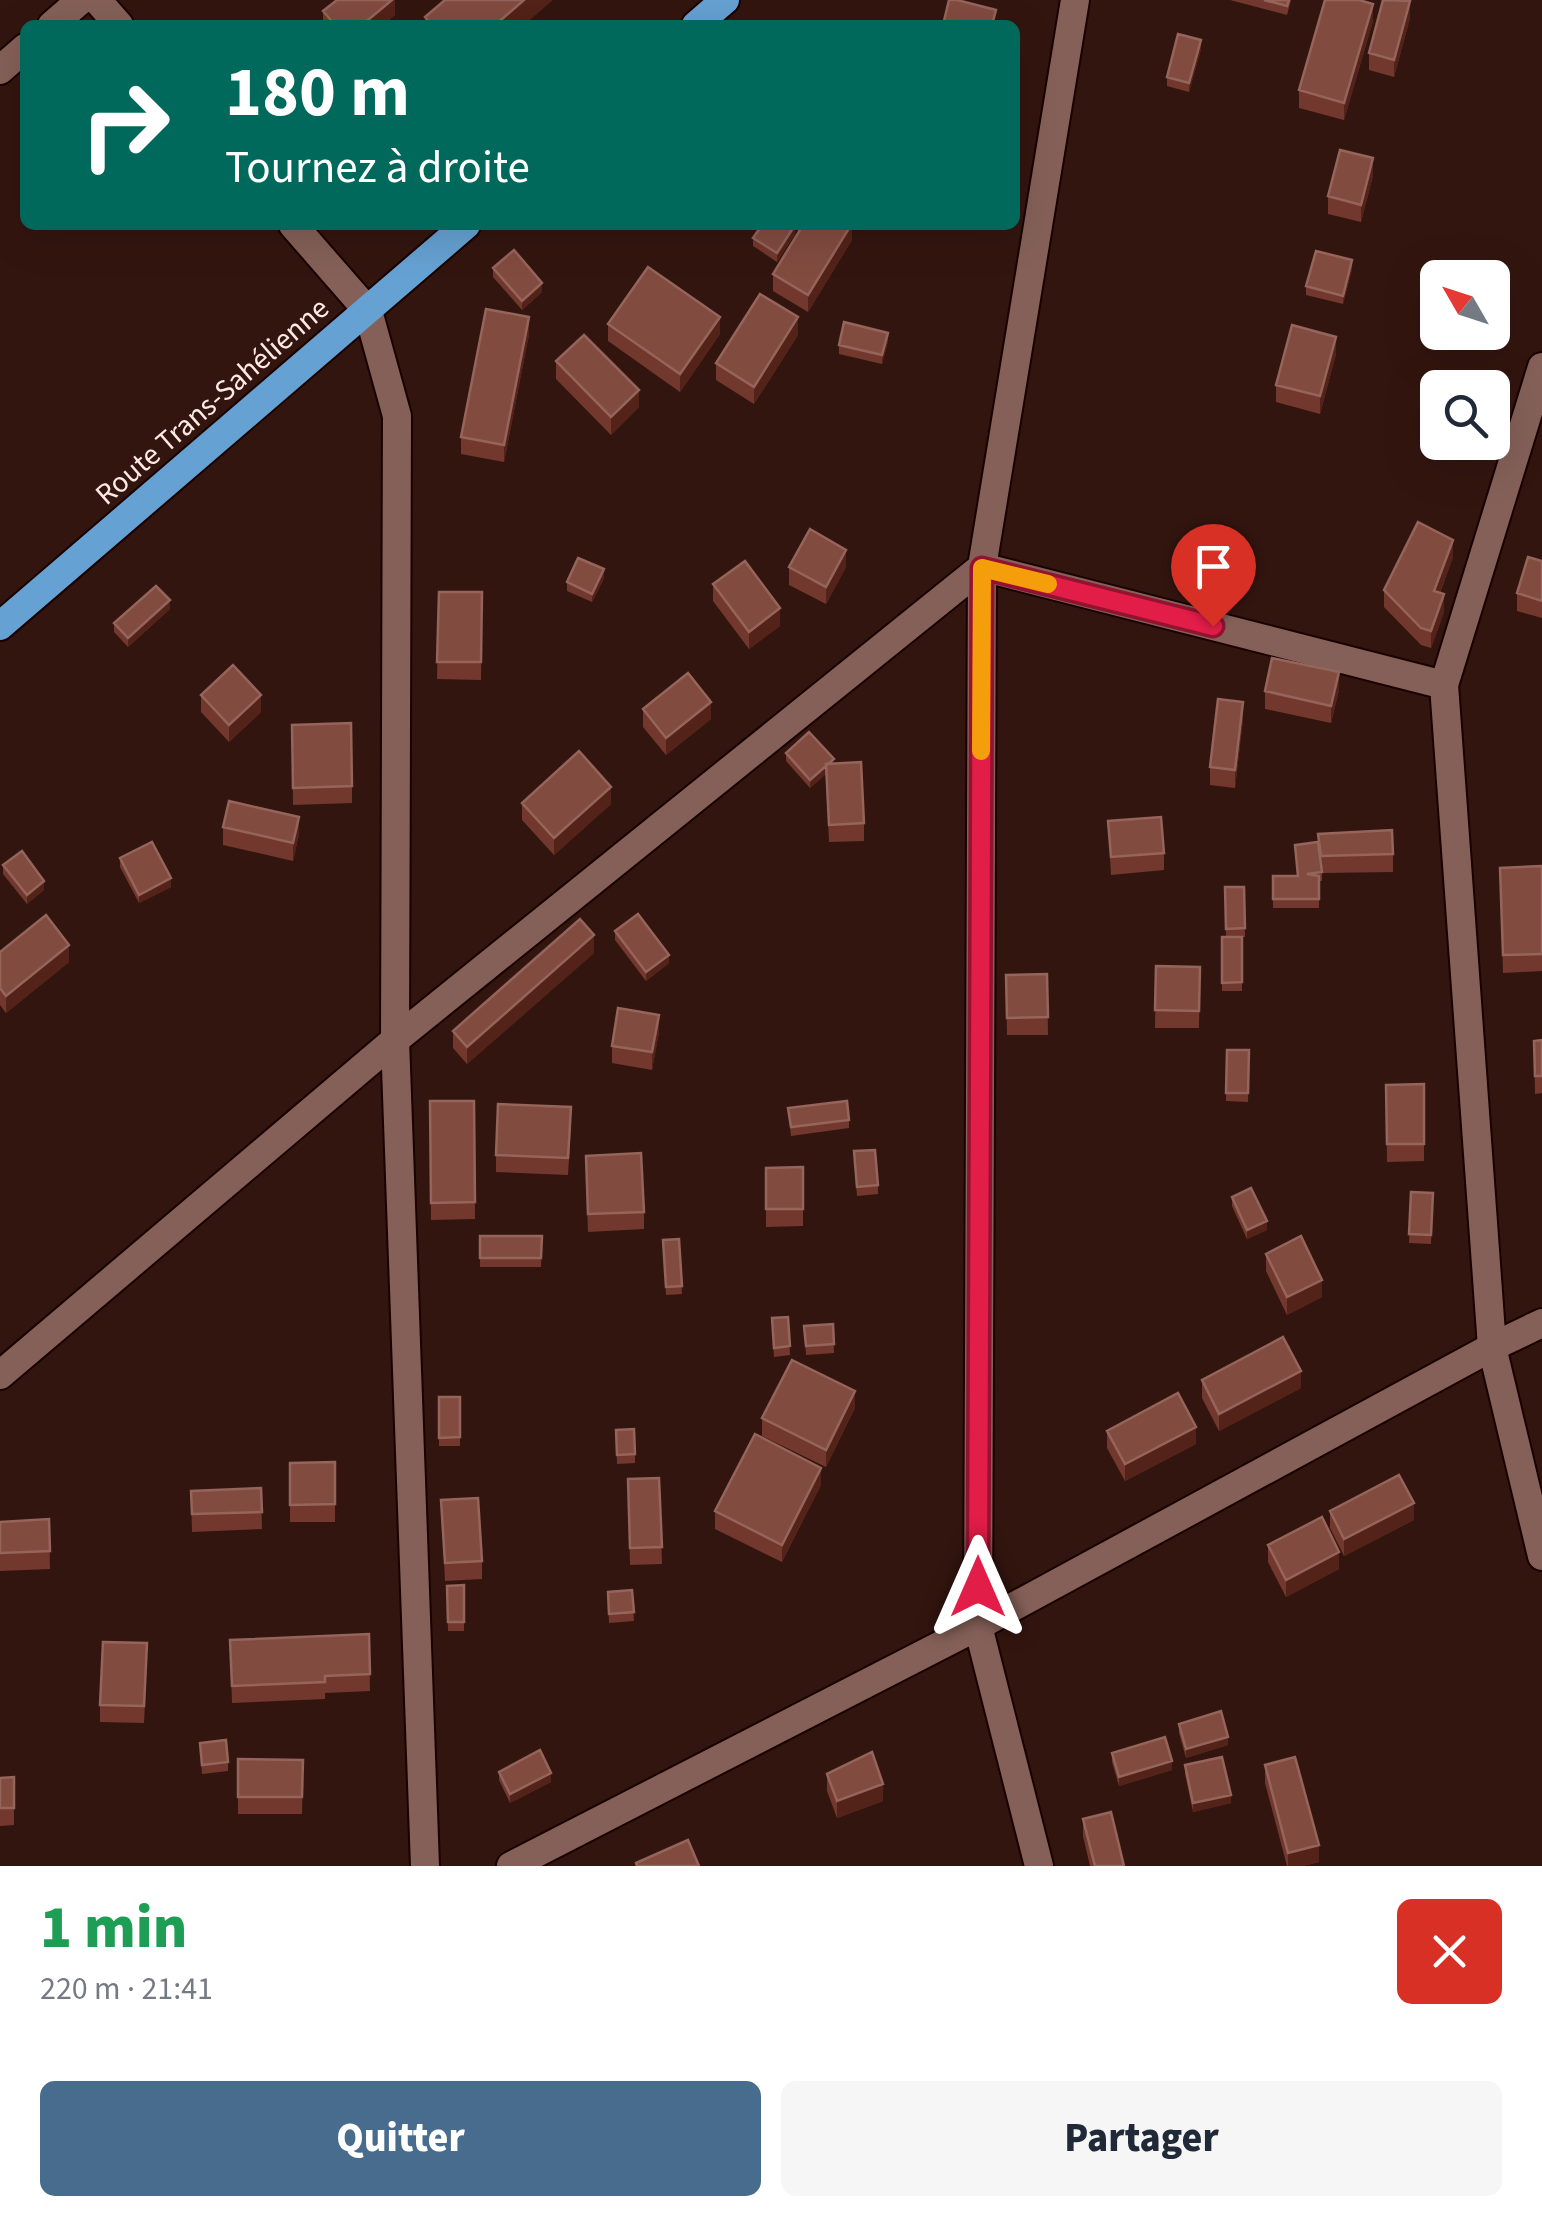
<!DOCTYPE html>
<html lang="fr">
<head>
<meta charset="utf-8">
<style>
	body { margin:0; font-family:"Source Sans 3",sans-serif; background:#f6f6f7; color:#1f2937; height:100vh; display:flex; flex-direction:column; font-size:38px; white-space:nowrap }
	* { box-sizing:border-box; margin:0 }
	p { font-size:32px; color:#747a83 }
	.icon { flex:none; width:55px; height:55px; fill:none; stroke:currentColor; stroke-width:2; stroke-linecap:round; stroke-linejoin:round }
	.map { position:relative; height:1866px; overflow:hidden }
	.details { display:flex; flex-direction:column; background:#fff; flex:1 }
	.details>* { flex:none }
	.top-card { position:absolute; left:20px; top:20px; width:1000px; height:210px; border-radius:15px; box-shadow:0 10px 40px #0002; background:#00695c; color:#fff; overflow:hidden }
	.needle { width:65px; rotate:309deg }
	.controls { position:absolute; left:1420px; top:260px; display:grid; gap:20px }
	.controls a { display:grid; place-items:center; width:90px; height:90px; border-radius:15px; background:#fff; box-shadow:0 10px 40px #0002; font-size:50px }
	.pin { position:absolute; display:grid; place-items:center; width:85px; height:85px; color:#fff; margin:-102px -42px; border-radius:50% 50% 50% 0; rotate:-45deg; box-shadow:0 0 10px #0007 }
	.pin .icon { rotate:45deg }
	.me { position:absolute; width:110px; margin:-55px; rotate:0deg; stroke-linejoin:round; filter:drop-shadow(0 0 8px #0008) }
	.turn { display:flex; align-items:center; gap:35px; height:210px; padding:0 40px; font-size:45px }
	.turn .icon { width:130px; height:130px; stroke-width:2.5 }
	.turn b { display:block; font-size:70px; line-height:85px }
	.round { display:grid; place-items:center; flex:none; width:105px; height:105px; border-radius:15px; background:#f6f6f7 }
	.head { display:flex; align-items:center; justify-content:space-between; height:170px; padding:0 40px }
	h1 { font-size:60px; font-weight:800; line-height:75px; color:#1e9e55 }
	.cta { display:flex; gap:20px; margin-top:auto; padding:20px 40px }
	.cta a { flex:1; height:115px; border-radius:15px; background:#476c8d; color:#fff; font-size:40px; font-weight:800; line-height:115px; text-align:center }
	.cta a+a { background:#f6f6f7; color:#1f2937 }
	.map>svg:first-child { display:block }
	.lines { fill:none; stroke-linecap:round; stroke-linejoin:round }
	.minor-casing { stroke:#190200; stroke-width:32 }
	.tertiary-casing { stroke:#190200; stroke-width:32 }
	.trunk-casing { stroke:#190200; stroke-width:32 }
	.minor { stroke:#846058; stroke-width:28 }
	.tertiary { stroke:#846058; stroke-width:28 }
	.trunk { stroke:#65a1d2; stroke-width:28 }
	.wall { fill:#73382d }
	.shaded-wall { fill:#532219 }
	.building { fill:#824b40; stroke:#95645a; stroke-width:2.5 }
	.route-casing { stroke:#92132f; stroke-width:25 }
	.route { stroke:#e11d48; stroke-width:18 }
	.slow { stroke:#f59e0b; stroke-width:18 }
	.labels { text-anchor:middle; stroke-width:10; stroke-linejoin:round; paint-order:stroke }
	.street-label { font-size:30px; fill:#ffe9e4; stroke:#33150f }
</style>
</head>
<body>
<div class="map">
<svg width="1542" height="1866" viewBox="0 0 1542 1866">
	<rect width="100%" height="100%" fill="#33150f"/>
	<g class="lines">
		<!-- minor casing -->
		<g class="minor-casing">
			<path id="minor" d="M97,0L119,25
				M52,25L81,0
				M0,70L25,48
				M293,225L368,311L397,416L395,1040L425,1866
				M1542,367L1444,685L1492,1347L1542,1556
				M0,1375L395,1040L982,567L1444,685
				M1039,1866L978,1626L982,567L1075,0"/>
		</g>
		<!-- tertiary casing -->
		<g class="tertiary-casing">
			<path id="tertiary" d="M511,1866L978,1626L1492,1347L1542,1323"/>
		</g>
		<!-- trunk casing -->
		<g class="trunk-casing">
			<path id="trunk" d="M696,25L725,0
				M0,626L466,225"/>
		</g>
		<!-- minor -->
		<use href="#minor" class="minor"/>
		<!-- tertiary -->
		<use href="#tertiary" class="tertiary"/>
		<!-- trunk -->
		<use href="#trunk" class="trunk"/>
	</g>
	<!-- wall -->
	<path class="wall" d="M395,0V15L383,25H323V11Z
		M1230,0H1291L1287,15Z
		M1410,18L1394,77L1369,70V53Z
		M1373,21L1344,120L1299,108V90Z
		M1201,49L1189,92L1167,86V77Z
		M1373,176L1361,222L1328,214V196Z
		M852,225V240L808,312L773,291V274Z
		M795,234L777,262L753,246V238Z
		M493,268L542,292L522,310L493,277Z
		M1352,269L1343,304L1306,295V286Z
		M608,324L720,334L680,392L608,341Z
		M529,334L504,462L461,454V437Z
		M798,335L754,404L716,380V363Z
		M888,341L882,364L839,354V345Z
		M1336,354L1320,414L1276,402V385Z
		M556,361L639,407L611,435L556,379Z
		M1453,557L1440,593L1444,612L1431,648L1421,645L1384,607V590Z
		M1542,561V618L1517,611V593Z
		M789,567H846L826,604L789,585Z
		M604,578L592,602L567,591V582Z
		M713,584L780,626L749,649L713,601Z
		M439,592H482L481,680L437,679Z
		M170,609L128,647L114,632V623Z
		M1339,690L1331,723L1265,709V691Z
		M201,695L261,712L229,742L201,712Z
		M643,709L711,719L666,755L643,727Z
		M1243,719L1235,788L1210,785V767Z
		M292,725L352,786V803L293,805Z
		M786,753L834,764L864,823V841L829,842L826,774L810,788L786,761Z
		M522,803L611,804L554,855L522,820Z
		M1108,821L1164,853V870L1111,875Z
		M223,827L299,834L293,861L223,845Z
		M1318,834L1393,854V872L1322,873V881H1319V908H1273V876H1297L1295,845L1318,842Z
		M120,858L171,887L139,903L120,867Z
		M3,865L44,890L27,904L3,874Z
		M1542,866V971L1503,973L1500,868Z
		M1225,887H1244L1245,937H1237H1242V991H1222V937H1226Z
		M615,931L669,963L646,981L615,940Z
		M0,952L69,962L6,1013L0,1005Z
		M594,953L467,1064L453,1048V1031Z
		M1156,966L1200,967L1199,1028H1155Z
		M1047,974L1048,1035H1007L1006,975Z
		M659,1032L652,1070L612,1063V1046Z
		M1542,1040V1093L1535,1094L1534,1041Z
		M1227,1050H1249L1248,1102L1226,1101Z
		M1424,1084V1161L1387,1162L1386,1085Z
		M430,1101H474L475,1219L431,1220Z
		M788,1108L849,1120V1128L791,1136Z
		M571,1125L568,1175L496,1172V1155Z
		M854,1160L878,1185V1194L857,1196Z
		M803,1167V1226L766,1227V1168Z
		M586,1173L644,1212V1229L588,1232Z
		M1411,1192L1433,1193L1431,1244L1409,1243Z
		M1232,1197L1267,1230L1247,1239L1232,1206Z
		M480,1236H542L541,1267H480Z
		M679,1239L682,1294L666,1295L663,1240Z
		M1266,1254L1322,1297L1287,1315L1266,1271Z
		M788,1317L790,1355L774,1357L772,1327Z
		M833,1324L834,1353L806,1355L804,1326Z
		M1202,1380L1301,1388L1219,1431L1202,1398Z
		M439,1397H460V1446H439Z
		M855,1408L826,1467L762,1436V1418Z
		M616,1430L635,1454V1463L617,1464Z
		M1107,1431L1196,1444L1125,1481L1107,1448Z
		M335,1462V1522H290V1463Z
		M659,1478L662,1564L630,1565L628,1479Z
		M821,1485L782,1562L715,1529V1511Z
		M261,1488L262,1529L192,1532L191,1491Z
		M441,1500L482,1561V1579L445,1581Z
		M1330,1511L1414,1520L1344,1556L1330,1528Z
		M49,1519L50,1569L0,1571V1522Z
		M1268,1545L1339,1569L1286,1597L1268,1562Z
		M464,1585V1631H448L447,1586Z
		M632,1590L634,1621L609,1623L608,1592Z
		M369,1634L370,1691L325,1693V1699L232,1703L230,1640Z
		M147,1660L144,1723L100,1722V1705Z
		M1179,1724L1228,1745L1186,1758L1179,1733Z
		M200,1743L228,1762V1771L202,1774Z
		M1112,1753L1172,1770L1119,1786L1112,1762Z
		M238,1759L303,1760L302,1814H238Z
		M1185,1765L1231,1803L1193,1812L1185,1774Z
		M1265,1765L1319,1862L1303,1866H1287L1265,1783Z
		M499,1772L551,1782L510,1803L499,1780Z
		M827,1774L883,1801L837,1818L827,1791Z
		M0,1778L14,1808V1825L0,1826Z
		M1083,1819L1124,1866H1090L1083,1836Z"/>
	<!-- shaded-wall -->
	<path class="shaded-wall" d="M392,0H395V15L383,25H362Z
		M524,0H553L524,25H495Z
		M1410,1V18L1394,77V60Z
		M1373,4V21L1344,120V103Z
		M1201,40V49L1189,92V83Z
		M1373,158V176L1361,222V205Z
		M795,225V234L777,262V253Z
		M851,225H852V240L808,312V295Z
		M1352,260V269L1343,304V296Z
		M542,283V292L522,310V301Z
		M529,317V334L504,462V445Z
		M720,317V334L680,392V374Z
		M798,317V335L754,404V387Z
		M888,333V341L882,364V355Z
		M1336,337V354L1320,414V396Z
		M639,390V407L611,435V417Z
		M1453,540V557L1434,608V591Z
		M846,550V567L826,604V587Z
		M604,569V578L592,602V594Z
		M1444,594V612L1431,648V631Z
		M170,600V609L128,647V638Z
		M780,608V626L749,649V632Z
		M1339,672V690L1331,723V706Z
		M261,695V712L229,742V725Z
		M711,702V719L666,755V738Z
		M1243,702V719L1235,788V770Z
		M826,765V774L810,788V780Z
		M611,787V804L554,855V838Z
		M299,817V834L293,861V843Z
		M171,878V887L139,903V895Z
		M44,881V890L27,904V895Z
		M594,935V953L467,1064V1047Z
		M69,945V962L6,1013V996Z
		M669,955V963L646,981V972Z
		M659,1015V1032L652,1070V1052Z
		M1267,1221V1230L1247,1239V1230Z
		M1322,1280V1297L1287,1315V1297Z
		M1301,1371V1388L1219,1431V1414Z
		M855,1391V1408L826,1467V1450Z
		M1196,1427V1444L1125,1481V1464Z
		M821,1468V1485L782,1562V1545Z
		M1414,1503V1520L1344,1556V1539Z
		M1339,1552V1569L1286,1597V1580Z
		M1228,1737V1745L1186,1758V1749Z
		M1172,1761V1770L1119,1786V1777Z
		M551,1773V1782L510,1803V1794Z
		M883,1784V1801L837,1818V1801Z
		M1231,1795V1803L1193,1812V1803Z
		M1319,1845V1862L1303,1866H1288V1853Z"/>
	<!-- building -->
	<path class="building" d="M337,0H392L362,25H335L323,11Z
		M445,0H524L495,25H431L425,17Z
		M949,0H957L996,10L992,25H943Z
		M1264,0H1289L1287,6Z
		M1325,0H1359L1373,4L1344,103L1299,90Z
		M1383,0L1410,1L1394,60L1369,53Z
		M1178,34L1201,40L1189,83L1167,77Z
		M1340,150L1373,158L1361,205L1328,196Z
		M762,225H795L777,253L753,238Z
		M803,225H851L808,295L773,274Z
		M514,250L542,283L522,301L493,268Z
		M1316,251L1352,260L1343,296L1306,286Z
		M648,267L720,317L680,374L608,324Z
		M760,294L798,317L754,387L716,363Z
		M486,309L529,317L504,445L461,437Z
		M844,322L888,333L882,355L839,345Z
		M1292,325L1336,337L1320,396L1276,385Z
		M584,335L639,390L611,417L556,361Z
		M1418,522L1453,540L1434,591L1444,594L1431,631L1421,628L1384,590Z
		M810,529L846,550L826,587L789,567Z
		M1528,557L1542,561V601L1517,593Z
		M578,558L604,569L592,594L567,582Z
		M745,561L780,608L749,632L713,584Z
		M156,586L170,600L128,638L114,623Z
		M439,592H482L481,662H437Z
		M1272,658L1339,672L1331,706L1265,691Z
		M233,665L261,695L229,725L201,695Z
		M688,673L711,702L666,738L643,709Z
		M1218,699L1243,702L1235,770L1210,767Z
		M351,723L352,786L293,788L292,725Z
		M809,732L834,759L810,780L786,753Z
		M579,751L611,787L554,838L522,803Z
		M861,762L864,823L829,825L826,764Z
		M229,801L299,817L293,843L223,827Z
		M1161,817L1164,853L1111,857L1108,821Z
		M1392,830L1393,854L1321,856L1318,834Z
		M152,842L171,878L139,895L120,858Z
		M1318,842L1322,872L1307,874L1319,876V899H1273V876H1298L1295,845Z
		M22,851L44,881L27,895L3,865Z
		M1542,866V954L1503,955L1500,868Z
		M1225,887H1244L1245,928L1226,929Z
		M638,914L669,955L646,972L615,931Z
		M46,915L69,945L6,996L0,988V952Z
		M580,919L594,935L467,1047L453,1031Z
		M1222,937H1242V982L1222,983Z
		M1156,966L1200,967L1199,1011L1155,1010Z
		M1047,974L1048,1017L1007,1018L1006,975Z
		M618,1008L659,1015L652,1052L612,1046Z
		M1542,1040V1076H1535L1534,1041Z
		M1227,1050H1249L1248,1093H1226Z
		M1424,1084V1144H1387L1386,1085Z
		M430,1101H474L475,1202L431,1203Z
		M847,1101L849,1120L791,1127L788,1108Z
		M498,1104L571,1107L568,1158L496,1155Z
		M875,1150L878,1185L857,1187L854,1151Z
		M641,1153L644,1212L588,1214L586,1156Z
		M803,1167V1209H766V1168Z
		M1251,1188L1267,1221L1247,1230L1232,1197Z
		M1411,1192L1433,1193L1431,1235L1409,1234Z
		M480,1236H542L541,1258H480Z
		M1301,1236L1322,1280L1287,1297L1266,1254Z
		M679,1239L682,1286L666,1287L663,1240Z
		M788,1317L790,1346L774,1348L772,1318Z
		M833,1324L834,1344L806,1346L804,1326Z
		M1283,1337L1301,1371L1219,1414L1202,1380Z
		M792,1360L855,1391L826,1450L762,1418Z
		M1178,1393L1196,1427L1125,1464L1107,1431Z
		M439,1397H460V1437L439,1438Z
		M634,1429L635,1454L617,1455L616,1430Z
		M755,1434L821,1468L782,1545L715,1511Z
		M335,1462V1504L290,1505V1463Z
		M1399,1475L1414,1503L1344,1539L1330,1511Z
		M659,1478L662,1547L630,1548L628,1479Z
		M261,1488L262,1512L192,1514L191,1491Z
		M478,1498L482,1561L445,1563L441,1500Z
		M1322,1517L1339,1552L1286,1580L1268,1545Z
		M49,1519L50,1551L0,1553V1522Z
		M464,1585V1622H448L447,1586Z
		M632,1590L634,1612L609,1614L608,1592Z
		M369,1634L370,1674L325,1676V1682L232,1686L230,1640Z
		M103,1642L147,1643L144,1706L100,1705Z
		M1221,1711L1228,1737L1186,1749L1179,1724Z
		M1165,1737L1172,1761L1119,1777L1112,1753Z
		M226,1740L228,1762L202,1765L200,1743Z
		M540,1750L551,1773L510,1794L499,1772Z
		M872,1752L883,1784L837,1801L827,1774Z
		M1222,1757L1231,1795L1193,1803L1185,1765Z
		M1295,1757L1319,1845L1288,1853L1265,1765Z
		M238,1759L303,1760L302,1797H238Z
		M14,1777V1808H0V1778Z
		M1111,1812L1124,1866H1095L1083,1819Z
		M688,1840L699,1866H637L636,1863Z"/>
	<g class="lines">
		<!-- route casing -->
		<g class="route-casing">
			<path id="route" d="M978,1587L982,568L1213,626"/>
		</g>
		<!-- route -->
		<use href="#route" class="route"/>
		<!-- slow -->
		<path class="slow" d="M981,751L982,568L1048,584"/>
	</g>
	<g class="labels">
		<!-- street labels -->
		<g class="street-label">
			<text transform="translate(212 401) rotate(-41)" y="10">Route Trans-Sahélienne</text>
		</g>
	</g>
</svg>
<div class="controls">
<a><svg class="needle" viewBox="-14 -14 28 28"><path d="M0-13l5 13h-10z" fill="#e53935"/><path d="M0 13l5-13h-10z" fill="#747a83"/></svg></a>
<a><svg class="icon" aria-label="search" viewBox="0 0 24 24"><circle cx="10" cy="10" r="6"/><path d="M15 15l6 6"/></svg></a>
</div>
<div class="pin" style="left:1213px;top:626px;background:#d93025"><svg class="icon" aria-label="arrive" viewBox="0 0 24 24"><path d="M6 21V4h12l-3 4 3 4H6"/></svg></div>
<svg class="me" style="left:978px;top:1587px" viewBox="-20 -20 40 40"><path d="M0-17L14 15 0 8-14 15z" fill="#e11d48" stroke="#fff" stroke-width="4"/></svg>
<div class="top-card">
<div class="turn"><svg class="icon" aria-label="right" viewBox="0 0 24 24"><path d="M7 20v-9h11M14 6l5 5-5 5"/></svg><div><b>180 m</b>Tournez à droite</div></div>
</div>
</div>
<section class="details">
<div class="head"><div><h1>1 min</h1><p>220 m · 21:41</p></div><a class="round" style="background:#d93025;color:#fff"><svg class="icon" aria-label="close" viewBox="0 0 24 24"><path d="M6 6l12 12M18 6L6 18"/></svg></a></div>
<div class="cta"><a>Quitter</a><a>Partager</a></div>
</section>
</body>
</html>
